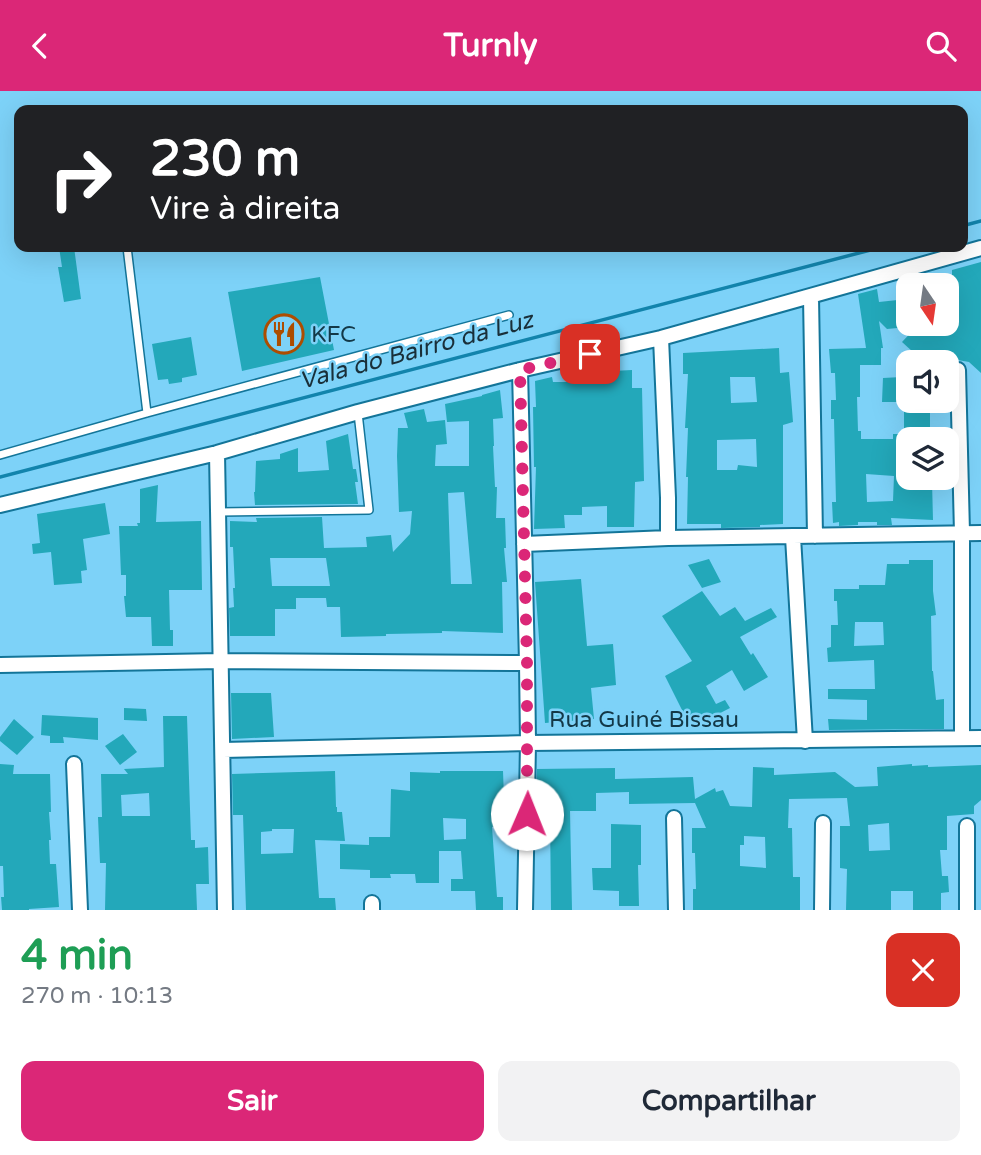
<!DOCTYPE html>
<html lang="pt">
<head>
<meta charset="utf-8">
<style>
	body { margin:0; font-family:"Varela Round",sans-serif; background:#f2f2f3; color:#1f2937; height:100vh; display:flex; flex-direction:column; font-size:26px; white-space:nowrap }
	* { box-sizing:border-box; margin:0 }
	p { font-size:23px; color:#747a83 }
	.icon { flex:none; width:38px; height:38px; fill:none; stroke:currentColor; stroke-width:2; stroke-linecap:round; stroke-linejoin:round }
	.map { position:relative; height:819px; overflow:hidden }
	.panel { display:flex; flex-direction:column; background:#fff; flex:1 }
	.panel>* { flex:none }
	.hud { position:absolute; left:14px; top:14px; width:954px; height:147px; border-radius:14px; box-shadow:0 7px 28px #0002; background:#202124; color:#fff; overflow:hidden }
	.needle { width:46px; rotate:167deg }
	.buttons { position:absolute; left:896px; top:182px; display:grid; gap:14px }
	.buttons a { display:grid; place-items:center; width:63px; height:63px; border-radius:14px; background:#fff; box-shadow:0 7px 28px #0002; font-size:35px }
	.pin { position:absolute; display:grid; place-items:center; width:60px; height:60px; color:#fff; margin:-30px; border-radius:14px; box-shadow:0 4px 10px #0006 }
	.me { position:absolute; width:77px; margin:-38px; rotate:1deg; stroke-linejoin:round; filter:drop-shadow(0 0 5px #0008) }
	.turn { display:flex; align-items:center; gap:24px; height:147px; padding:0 21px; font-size:32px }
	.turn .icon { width:91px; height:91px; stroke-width:2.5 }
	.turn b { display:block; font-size:49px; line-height:60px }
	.round { display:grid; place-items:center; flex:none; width:74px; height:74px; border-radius:14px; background:#f2f2f3 }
	.head { display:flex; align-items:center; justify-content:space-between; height:119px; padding:0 21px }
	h1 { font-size:42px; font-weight:700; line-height:52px; color:#1e9e55 }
	.primary-button { display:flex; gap:14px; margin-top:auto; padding:14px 21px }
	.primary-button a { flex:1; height:80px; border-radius:14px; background:#db2777; color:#fff; font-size:28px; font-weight:700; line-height:80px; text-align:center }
	.primary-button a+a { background:#f2f2f3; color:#1f2937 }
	header { display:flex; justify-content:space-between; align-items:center; height:91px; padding:0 21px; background:#db2777; color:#fff; font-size:32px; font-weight:700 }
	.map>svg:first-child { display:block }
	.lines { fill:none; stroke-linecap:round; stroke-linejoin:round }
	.stream { stroke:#1284ac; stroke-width:3.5 }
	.building { fill:#23a8ba; fill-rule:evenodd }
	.service-casing { stroke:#137599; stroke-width:10 }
	.minor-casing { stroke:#137599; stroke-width:18 }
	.service { stroke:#fff; stroke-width:7 }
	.minor { stroke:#fff; stroke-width:14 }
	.route { stroke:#db2777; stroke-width:12; stroke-dasharray:0 21.6 }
	.labels { text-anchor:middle; stroke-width:5; stroke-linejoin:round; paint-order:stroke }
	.poi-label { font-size:23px; fill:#133847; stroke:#7dd2f8; text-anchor:start }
	.street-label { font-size:23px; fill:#133847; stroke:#7dd2f8 }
	.water-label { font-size:24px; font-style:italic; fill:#192f39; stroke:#7dd2f8 }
</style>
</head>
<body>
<header><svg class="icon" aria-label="back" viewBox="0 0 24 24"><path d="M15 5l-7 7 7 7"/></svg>Turnly<svg class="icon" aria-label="search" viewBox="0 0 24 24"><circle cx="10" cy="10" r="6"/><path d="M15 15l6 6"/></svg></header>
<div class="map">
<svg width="981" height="819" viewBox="0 0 981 819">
	<rect width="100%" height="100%" fill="#7dd2f8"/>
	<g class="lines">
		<!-- stream -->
		<path class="stream" d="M962,135L981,130
			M0,386L882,156"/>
	</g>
	<!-- building -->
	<path class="building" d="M59,156H74L81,208L64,211L58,176H62Z
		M981,171V282L969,271L958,269L952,271H924L902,251L919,233H947V205H952V179Z
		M320,186L334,259L242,280L228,201Z
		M877,198L879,211L907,208L908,236L887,238L879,230L883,257H881V274H860V306H857L858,340H861V348H893V343H904V311H882L883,287L902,286V292H908V310H930V348H908V388L932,390L933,429L891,427L892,434H877V431H858V434L839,435V431L833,432L832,411H836L834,328H831V309H836L835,282H831L829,258L866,257L858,203ZM866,383L894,385L893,410L867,411Z
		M191,246L197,284L182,287V291L169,293L168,288L158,289L152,253Z
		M779,257L780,282L789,281L793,331L783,334V433L760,434V436L721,437V433H687L688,386H686L688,337H685L688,283H683V262ZM730,286H755L757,311L731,312ZM756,348L757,376L738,374L737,379H717V349Z
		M632,279V297H642L644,390L635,391L634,436H607V415L582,416V424H564L565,437L534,438L536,376H534L533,316H536L535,290L552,286L553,291H584L583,286L612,280Z
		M500,299L503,327L493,328L494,355H493L495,396H497L496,427H505L506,457H504L507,491H502L503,542L442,540V542L386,543V545L341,546L340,516H327L326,507H296V518H275V545H230L229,517L234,516L233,497H235L233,456H230V430L257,431L256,427L322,426L324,457L367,456L366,446L391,444L393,461L410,443L412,420L399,421L397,365L398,337H408L404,322L424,318L427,331L445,329L447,353L436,354L435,375H469V330L447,331L445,313L482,305V304ZM464,401L472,493H451L448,402ZM270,467H326L330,495H272Z
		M348,343L353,378H356L358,391H355L358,413L255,414L254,401H255L256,370L280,368V363L298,357V381L329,379L326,350Z
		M158,394L156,431L201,430L202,499H169L170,539H173V555H152L151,526H126L124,505H126V484H121L119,435H138L137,432H140V398Z
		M105,412L110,443L83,448L87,479L81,480L82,492L54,494L51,461L33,463L32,453L40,452L37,423Z
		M709,468L721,491L702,497L688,474Z
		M909,469H933V500L936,524L931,525L932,580H933L936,609L944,608V638L829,639L828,628L867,629V609L828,608V598H875L874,569L828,571L827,557L831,556V534H838L837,510H834V498H859V494H885L887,473H909ZM855,531H883L884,554L854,555Z
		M581,488L587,555L613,553L616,594L591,597L594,628L545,632L535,491Z
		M702,500L720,525L735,516L745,530L771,517L777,526L740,546L751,564L753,562L768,586L744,600L732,579L706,595L716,613L725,609L730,617L691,637L665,585L692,570L662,525Z
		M231,602H271L274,646L232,648Z
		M124,617L146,618L147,630L124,629Z
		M42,624L98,627V649L63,646L64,652H50V645L41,644Z
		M163,625H187L191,749H195V757L208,756L209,793H196L197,819H105L106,772H100L98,726H102L101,683H128L124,678L164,676ZM149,702L150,725H122L121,704Z
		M14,628L34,646L17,664L0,650V646Z
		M123,643L137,661L120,674L105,655Z
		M0,673L14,674L13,683H50L51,721H49L51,749H49L50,773H56L59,816L29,818V819H2L1,806H4L3,775H0Z
		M912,673V675L928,674V676L981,674V709L974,715V723L947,725V759H940L942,785H948L949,801L941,802V819H913V800H891V819H846L847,778L840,777V735H850L847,707L789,708L788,737H792L793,786H800V819H693V798H696L695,762H692V737H706L695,712L629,713V701L596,702V720H570L572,819H551L550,720L536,719L537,678L615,677V688L693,686L695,708L715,697L716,701L723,699L730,715L752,716L753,676L774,677V684L835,681L855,696L878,695L877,676ZM889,732L890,759L869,760L868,734ZM744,745L765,746L766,777L740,775V754H744Z
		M335,680L336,716H337V721H342L345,750L315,749L319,807H335L336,819H246L243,724H233L232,683ZM272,738H294L293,762L261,763V741L272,740Z
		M440,680H503L505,736H492L497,806H503V819H476L475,800H451V788H463L461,760H439V792H416L415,783H390L391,787H370V779L340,778V753L369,754V746H390L391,698L410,700V681L440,682ZM443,727L466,728V748L444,749Z
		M611,733L641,734V774H638L639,815H619V800L593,799L592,777H611Z"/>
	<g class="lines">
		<!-- service casing -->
		<g class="service-casing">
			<path id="service" d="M127,156L147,322
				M0,364L147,322L509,224
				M219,421L369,419L358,322"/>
		</g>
		<!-- minor casing -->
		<g class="minor-casing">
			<path id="minor" d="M811,206L815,445
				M661,247L668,407V447
				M520,279L527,572L528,652L525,819
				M958,279L962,442V647
				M217,362L225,819
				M0,414L217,362L358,321L520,279L661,247L981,157
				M793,446L805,650
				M524,453L668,447L981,442
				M0,574L221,570L527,572
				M223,659L528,652L981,647
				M74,673L80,819
				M674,727L676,819
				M372,812V819
				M822,819L823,732
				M967,819V735"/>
		</g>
		<!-- service -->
		<use href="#service" class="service"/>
		<!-- minor -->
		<use href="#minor" class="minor"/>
	</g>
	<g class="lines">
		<!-- route -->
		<path class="route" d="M527,723V572L520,279L590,263"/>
	</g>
	<!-- icons -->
	<defs>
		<g id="restaurant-ring" transform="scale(2.0125)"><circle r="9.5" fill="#7dd2f8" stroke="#ad4d00" stroke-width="1.5"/><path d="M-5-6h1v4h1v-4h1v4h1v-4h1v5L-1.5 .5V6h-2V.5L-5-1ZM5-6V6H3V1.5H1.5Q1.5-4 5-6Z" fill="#ad4d00"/></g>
	</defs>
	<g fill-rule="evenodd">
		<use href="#restaurant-ring" x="284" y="243"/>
	</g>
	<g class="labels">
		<!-- poi labels -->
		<g class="poi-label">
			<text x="311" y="251">KFC</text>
		</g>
		<!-- street labels -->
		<g class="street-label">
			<text x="644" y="636">Rua Guiné Bissau</text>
		</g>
		<!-- water labels -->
		<g class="water-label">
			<text transform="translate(416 259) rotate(-15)" y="8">Vala do Bairro da Luz</text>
		</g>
	</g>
</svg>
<div class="buttons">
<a><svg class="needle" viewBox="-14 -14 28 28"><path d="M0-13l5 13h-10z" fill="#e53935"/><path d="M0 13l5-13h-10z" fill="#747a83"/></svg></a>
<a><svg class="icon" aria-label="sound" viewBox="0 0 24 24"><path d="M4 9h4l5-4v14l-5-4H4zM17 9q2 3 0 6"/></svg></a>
<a><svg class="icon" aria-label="layers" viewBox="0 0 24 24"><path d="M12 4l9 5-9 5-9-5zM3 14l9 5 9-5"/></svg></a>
</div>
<div class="pin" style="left:590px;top:263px;background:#d93025"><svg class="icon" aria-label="arrive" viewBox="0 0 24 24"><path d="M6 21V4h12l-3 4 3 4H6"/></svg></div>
<svg class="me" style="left:527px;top:723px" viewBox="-20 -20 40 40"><circle r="19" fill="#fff"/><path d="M0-13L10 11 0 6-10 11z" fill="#db2777"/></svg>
<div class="hud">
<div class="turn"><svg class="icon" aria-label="right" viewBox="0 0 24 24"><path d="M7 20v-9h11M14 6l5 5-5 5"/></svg><div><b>230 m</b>Vire à direita</div></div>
</div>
</div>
<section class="panel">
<div class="head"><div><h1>4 min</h1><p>270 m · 10:13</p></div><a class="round" style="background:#d93025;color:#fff"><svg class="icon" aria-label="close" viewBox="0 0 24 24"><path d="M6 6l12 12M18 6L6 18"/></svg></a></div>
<div class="primary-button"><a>Sair</a><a>Compartilhar</a></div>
</section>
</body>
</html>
